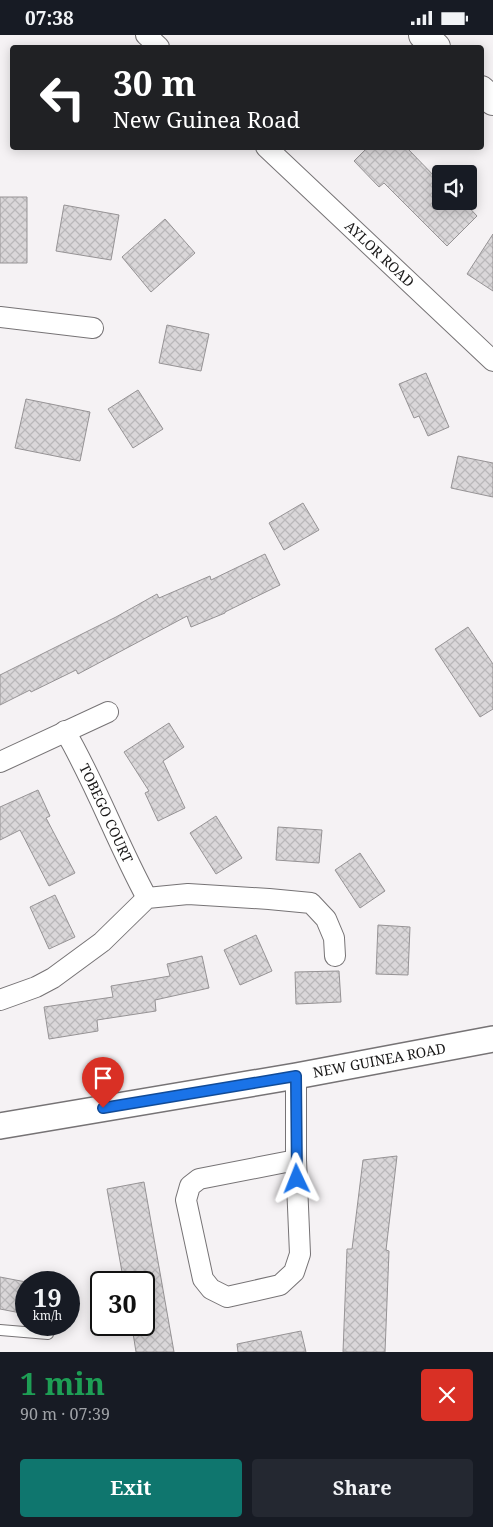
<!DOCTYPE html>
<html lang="en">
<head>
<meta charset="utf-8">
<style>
	body { margin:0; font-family:"Noto Serif",serif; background:#242831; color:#f1f3f6; height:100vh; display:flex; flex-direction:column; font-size:19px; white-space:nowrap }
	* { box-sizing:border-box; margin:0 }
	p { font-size:16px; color:#9ea1a6 }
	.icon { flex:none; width:28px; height:28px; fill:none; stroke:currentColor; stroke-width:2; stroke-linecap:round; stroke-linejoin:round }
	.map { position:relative; height:1317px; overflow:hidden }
	.drawer { display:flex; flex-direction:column; background:#171b24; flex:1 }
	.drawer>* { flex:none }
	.banner { position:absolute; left:10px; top:10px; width:474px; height:105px; border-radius:5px; box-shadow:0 2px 12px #0003; background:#202124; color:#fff; overflow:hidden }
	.fabs { position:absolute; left:432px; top:130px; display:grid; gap:10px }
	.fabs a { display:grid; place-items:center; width:45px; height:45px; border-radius:5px; background:#171b24; box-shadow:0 2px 12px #0003; font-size:25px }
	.speed { position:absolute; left:15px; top:1236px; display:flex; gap:10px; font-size:25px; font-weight:700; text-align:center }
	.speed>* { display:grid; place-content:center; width:65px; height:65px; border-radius:50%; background:#171b24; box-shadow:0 2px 12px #0003; line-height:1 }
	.speed small { font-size:12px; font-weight:400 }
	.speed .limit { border:2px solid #111; border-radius:8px; background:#fff; color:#111 }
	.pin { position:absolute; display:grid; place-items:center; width:42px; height:42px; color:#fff; margin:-51px -21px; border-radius:50% 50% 50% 0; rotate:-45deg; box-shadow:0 0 5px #0007 }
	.pin .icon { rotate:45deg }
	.me { position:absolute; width:55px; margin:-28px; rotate:358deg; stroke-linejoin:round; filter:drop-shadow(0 0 4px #0008) }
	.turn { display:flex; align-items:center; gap:18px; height:105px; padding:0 20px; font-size:22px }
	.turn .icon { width:65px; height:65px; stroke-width:2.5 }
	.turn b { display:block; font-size:35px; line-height:42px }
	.round { display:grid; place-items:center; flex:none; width:52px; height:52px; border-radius:5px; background:#242831 }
	.overview { display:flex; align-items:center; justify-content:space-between; height:85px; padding:0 20px }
	h1 { font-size:30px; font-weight:700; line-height:38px; color:#1e9e55 }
	.cta { display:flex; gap:10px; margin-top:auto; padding:10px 20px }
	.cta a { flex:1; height:58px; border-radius:5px; background:#0f766e; color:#fff; font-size:20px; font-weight:700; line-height:58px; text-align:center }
	.cta a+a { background:#242831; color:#f1f3f6 }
	.status { display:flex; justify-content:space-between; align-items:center; height:35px; padding:0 25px; background:#171b24; direction:ltr }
	.status svg { height:14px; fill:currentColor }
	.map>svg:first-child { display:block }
	.building { fill:url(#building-cross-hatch); stroke:#969395 }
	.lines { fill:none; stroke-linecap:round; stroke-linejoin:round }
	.service-casing { stroke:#767375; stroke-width:12 }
	.minor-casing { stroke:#767375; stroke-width:22 }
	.tertiary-casing { stroke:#767375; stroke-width:28 }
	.secondary-casing { stroke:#767375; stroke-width:30 }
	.service { stroke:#fff; stroke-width:10 }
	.minor { stroke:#fff; stroke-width:20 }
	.tertiary { stroke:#fff; stroke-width:25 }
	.secondary { stroke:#fff; stroke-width:28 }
	.route-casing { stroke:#114b97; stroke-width:12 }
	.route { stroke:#1a73e8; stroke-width:9 }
	.labels { text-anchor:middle; stroke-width:5; stroke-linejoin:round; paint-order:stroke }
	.street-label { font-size:14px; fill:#1a1919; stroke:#fff }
</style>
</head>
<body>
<div class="status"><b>07:38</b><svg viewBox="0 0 49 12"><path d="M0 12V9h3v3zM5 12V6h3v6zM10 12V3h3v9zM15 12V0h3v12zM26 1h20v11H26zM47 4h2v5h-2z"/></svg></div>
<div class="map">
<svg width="493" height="1317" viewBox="0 0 493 1317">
	<defs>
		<pattern id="building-cross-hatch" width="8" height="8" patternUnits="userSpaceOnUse" patternTransform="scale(1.25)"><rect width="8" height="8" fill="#dad7d9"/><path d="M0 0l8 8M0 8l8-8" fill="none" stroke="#bab8ba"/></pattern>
	</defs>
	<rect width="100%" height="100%" fill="#f5f2f4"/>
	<!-- building -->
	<path class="building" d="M368,112H406L441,148V166H463L477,181L447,211L384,148L379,152L354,126Z
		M0,162H27V228H0Z
		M64,170L119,180L111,225L56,216Z
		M165,184L195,218L151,257L122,222Z
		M493,199V256L467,239Z
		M167,290L209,299L201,336L159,328Z
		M426,338L449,392L428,401L419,381L414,383L399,349Z
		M138,355L163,394L133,413L108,374Z
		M26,364L90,377L80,426L15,413Z
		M458,421L493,428V462L451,453Z
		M303,468L319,495L284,515L269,488Z
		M265,519L280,550L225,577V578L191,592L187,581L78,639L76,635L31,657L30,655L0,670V640L116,582L157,559L159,563L210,541L211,545Z
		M468,592L493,629V674L480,682L435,614Z
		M169,688L184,712L163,726L185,773L158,786L145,758L149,756L124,717Z
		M38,755L50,781L46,783L75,838L49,851L20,795L0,805V772Z
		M216,781L242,823L216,839L190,798Z
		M278,792L322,795L319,828L276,825Z
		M360,818L385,856L360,873L335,835Z
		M55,860L75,902L49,914L30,872Z
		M378,890L410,892L408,940L376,939Z
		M256,900L272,936L240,950L224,915Z
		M202,921L209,953L155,965L156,976L97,985L98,996L49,1004L44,972L113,962L111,951L170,941L167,929Z
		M339,936L341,967L296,969L295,937Z
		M397,1121L386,1215L389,1216L385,1317H343L347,1214H352L363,1125Z
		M144,1147L174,1317H136L133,1298L144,1296V1248H124L107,1154Z
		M0,1242L26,1247V1279L0,1274Z
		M301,1296L306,1317H238L237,1309Z"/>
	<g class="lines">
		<!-- service casing -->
		<g class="service-casing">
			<path id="service" d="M0,1295L48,1299"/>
		</g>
		<!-- minor casing -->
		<g class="minor-casing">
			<g id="minor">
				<path d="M146,0L159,12"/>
				<path id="s1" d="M266,112L493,326"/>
				<path d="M0,282L93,293"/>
				<path id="s2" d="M65,696C96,749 117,808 147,863"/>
				<path d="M0,727L108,677"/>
				<path d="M0,965L36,952L53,943L102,907L147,863L188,859L269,864L311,868L326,884L334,903L335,921"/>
				<path d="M296,1125L199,1144L190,1151L186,1165L203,1244L211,1254L227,1262L280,1250L294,1237L300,1219L296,1125V1041"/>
			</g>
		</g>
		<!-- tertiary casing -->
		<g class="tertiary-casing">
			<g id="tertiary">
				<path id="s3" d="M0,1091L296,1041L493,1004"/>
			</g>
		</g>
		<!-- secondary casing -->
		<g class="secondary-casing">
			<path id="secondary" d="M423,0L436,12
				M481,55L493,66"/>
		</g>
		<!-- service -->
		<use href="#service" class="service"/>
		<!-- minor -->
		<use href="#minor" class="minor"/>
		<!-- tertiary -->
		<use href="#tertiary" class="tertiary"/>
		<!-- secondary -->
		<use href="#secondary" class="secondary"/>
	</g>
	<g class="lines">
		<!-- route casing -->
		<g class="route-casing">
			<path id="route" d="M103,1073L296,1041L297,1144"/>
		</g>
		<!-- route -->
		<use href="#route" class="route"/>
	</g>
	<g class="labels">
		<!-- street labels -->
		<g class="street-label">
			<text dy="5" stroke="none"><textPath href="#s1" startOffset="156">AYLOR ROAD</textPath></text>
			<text dy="5" stroke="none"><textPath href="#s2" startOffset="92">TOBEGO COURT</textPath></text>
			<text dy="5" stroke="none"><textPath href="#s3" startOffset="385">NEW GUINEA ROAD</textPath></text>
		</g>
	</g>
</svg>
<div class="fabs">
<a><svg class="icon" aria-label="sound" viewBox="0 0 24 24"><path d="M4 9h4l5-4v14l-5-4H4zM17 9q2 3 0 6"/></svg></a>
</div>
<div class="speed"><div>19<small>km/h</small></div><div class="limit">30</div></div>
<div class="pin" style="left:103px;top:1073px;background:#d93025"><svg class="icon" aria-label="arrive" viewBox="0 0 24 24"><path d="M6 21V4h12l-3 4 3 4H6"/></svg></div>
<svg class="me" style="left:297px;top:1144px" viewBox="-20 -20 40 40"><path d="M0-17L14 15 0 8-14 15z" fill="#1a73e8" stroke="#fff" stroke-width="4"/></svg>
<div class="banner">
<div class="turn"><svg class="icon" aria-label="left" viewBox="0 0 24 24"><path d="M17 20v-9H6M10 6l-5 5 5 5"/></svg><div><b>30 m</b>New Guinea Road</div></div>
</div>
</div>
<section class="drawer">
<div class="overview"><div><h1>1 min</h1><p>90 m · 07:39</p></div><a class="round" style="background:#d93025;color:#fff"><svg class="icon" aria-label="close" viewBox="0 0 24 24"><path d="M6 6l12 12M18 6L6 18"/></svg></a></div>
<div class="cta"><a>Exit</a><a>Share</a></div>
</section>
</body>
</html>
